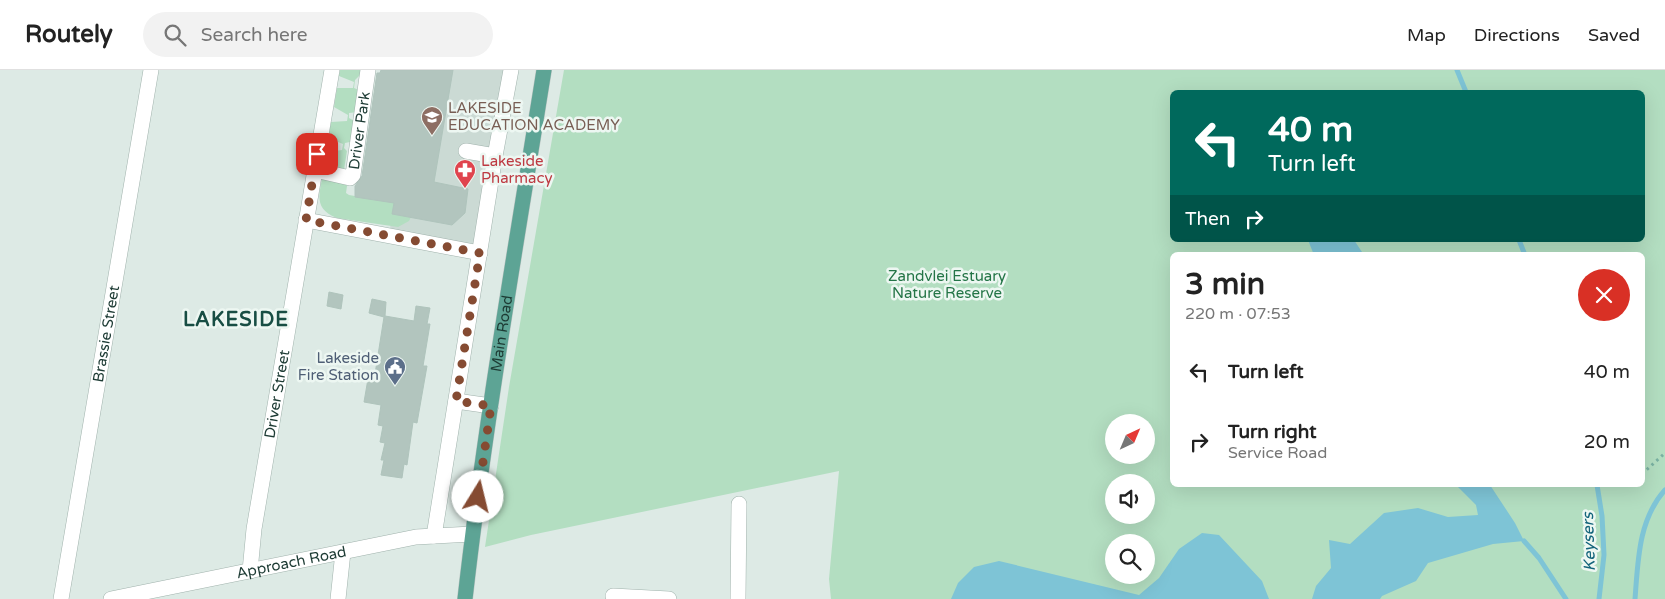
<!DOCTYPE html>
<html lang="en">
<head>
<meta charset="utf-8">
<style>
	body { margin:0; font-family:"Varela Round",sans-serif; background:#f2f2f2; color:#222; height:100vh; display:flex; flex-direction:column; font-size:19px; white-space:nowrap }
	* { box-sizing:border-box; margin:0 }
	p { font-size:16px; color:#767676 }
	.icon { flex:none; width:28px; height:28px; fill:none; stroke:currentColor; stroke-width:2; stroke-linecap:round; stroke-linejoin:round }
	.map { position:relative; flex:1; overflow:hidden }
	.drawer { position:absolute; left:1170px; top:182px; width:475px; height:235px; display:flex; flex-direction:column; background:#fff; border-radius:8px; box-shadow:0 5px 20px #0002 }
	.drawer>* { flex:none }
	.banner { position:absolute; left:1170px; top:20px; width:475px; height:152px; border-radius:8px; box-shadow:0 5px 20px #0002; background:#00695c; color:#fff; overflow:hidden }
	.needle { width:32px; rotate:44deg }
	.fabs { position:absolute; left:1105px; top:344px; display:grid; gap:10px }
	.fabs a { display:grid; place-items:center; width:50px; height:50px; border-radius:50%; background:#fff; box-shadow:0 5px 20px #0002; font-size:25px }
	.pin { position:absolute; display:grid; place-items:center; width:42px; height:42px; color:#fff; margin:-21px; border-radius:10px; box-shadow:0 2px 8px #0006 }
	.me { position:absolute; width:55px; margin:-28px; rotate:9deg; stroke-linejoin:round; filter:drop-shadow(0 0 4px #0008) }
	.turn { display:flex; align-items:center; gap:18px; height:105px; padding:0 15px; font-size:22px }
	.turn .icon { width:65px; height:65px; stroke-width:2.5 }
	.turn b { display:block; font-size:35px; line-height:42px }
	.then { display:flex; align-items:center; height:48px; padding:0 15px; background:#0003; gap:10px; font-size:19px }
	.round { display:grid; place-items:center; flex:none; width:52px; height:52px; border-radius:26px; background:#f2f2f2 }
	.headline { display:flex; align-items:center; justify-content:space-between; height:85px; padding:0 15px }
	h1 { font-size:30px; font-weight:700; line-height:38px }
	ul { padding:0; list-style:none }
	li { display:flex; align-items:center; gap:15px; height:70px; padding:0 15px }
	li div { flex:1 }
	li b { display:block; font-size:19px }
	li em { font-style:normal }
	header { display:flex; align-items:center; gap:30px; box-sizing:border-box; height:70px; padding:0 25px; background:#fff; border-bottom:1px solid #e0e0e0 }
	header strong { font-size:24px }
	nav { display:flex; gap:28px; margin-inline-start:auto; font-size:18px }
	.search { width:350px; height:45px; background:#f2f2f2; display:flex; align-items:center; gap:12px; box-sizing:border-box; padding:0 18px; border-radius:28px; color:#767676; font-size:19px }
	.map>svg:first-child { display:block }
	.built { fill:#cbdad4 }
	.green { fill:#b3dec1; fill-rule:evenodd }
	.water { fill:#7ec4d6 }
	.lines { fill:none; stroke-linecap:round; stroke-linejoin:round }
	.stream { stroke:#7ec4d6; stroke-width:5 }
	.building { fill:#b2c5be; stroke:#afc4bc }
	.minor-casing { stroke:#a0b2ac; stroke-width:16 }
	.major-casing { stroke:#bbc4c2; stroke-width:16 }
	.path { stroke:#7ab1a2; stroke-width:3; stroke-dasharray:2.5 4; stroke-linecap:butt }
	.minor { stroke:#fff; stroke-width:15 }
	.major { stroke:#5da495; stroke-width:15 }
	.route { stroke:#854b32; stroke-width:9; stroke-dasharray:0 16.2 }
	.labels { text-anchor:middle; stroke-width:5; stroke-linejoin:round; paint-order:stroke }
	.education-label { font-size:15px; fill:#785e54; stroke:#edf7f2; text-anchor:start }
	.street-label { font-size:15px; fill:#1d3b34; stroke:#edf7f2 }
	.health-label { font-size:15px; fill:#be3a42; stroke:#edf7f2; text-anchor:start }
	.park-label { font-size:15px; fill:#247547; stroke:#edf7f2 }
	.service-label { font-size:15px; fill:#4e5e75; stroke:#edf7f2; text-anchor:end }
	.water-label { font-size:16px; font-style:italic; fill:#13647b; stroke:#edf7f2 }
	.district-label { font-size:20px; font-weight:bold; letter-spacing:1px; fill:#184e44; stroke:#edf7f2 }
</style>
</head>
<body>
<header>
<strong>Routely</strong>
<div class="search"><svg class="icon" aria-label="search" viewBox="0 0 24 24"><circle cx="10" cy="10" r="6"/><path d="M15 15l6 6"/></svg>Search here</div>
<nav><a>Map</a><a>Directions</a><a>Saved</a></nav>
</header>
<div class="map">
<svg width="1665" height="529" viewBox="0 0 1665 529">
	<rect width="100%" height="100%" fill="#ddeae5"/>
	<!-- built -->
	<path class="built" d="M417,0H511L480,183L389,164Z"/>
	<!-- green -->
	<path class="green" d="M340,0H365L355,10L354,18L359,20L358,42L349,43V48L356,52L350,72L345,73L344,78L347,81L344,100L323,99L326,82L342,80L343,74L328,68L331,52L347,51L348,45L334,37L337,18H353L354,12L339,6Z
		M417,0L393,144L411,147L409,151L398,157L337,148C316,140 318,128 322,109L345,113L347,116L346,123L349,125L378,130Z
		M564,0H1665V529H831L829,509L839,401L531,465L485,477L509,317ZM1172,22H1642V170H1172ZM1172,185H1642V415H1172ZM1114,352H1146V385H1114ZM1114,412H1146V445H1114ZM1114,472H1146V505H1114Z"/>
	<!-- water -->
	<path class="water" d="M1308,170H1354L1364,185H1314Z
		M1456,415H1490L1515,453L1524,471L1493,474L1428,493L1416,511L1382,526L1380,529H1312L1316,516L1331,498L1329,470L1350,474L1384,443L1418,438L1448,447L1478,445L1476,435Z
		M1202,463L1219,465L1262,511L1269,529H951L958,513L974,497L999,491L1139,525L1159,508L1179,479Z"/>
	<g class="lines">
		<!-- stream -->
		<path class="stream" d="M1457,0L1466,22
			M1519,170L1525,185
			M1597,415L1602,446L1604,485L1599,529
			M1524,471L1539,488L1566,529
			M1635,529C1638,492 1638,450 1665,420"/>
	</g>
	<!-- building -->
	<path class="building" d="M381,0H453L434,112L468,119L465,143L452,155L392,144L394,133L355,127V116L362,106L377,3H380Z
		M329,222L343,225L341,239L327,236Z
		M372,229L386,232L385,246L414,251L416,236L430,238L427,254H430L423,296H427L417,353L413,352L407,395L404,394L402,408L381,405L384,390H381L385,373L380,372L383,356L378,355L381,335L364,332L369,303L375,304L384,247L369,243Z"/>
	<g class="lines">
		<!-- minor casing -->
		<g class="minor-casing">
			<g id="minor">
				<path d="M466,81L495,86"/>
				<path id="s1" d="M315,100L350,108L353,105L368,0"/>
				<path d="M306,150L480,183"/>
				<path d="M456,331L491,336"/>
				<path d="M434,466L495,86L511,0"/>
				<path id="s2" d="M250,501L254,459L332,0"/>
				<path d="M613,526L669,529"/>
				<path id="s3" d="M61,529L151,0"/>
				<path id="s4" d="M111,529L416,467L472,464"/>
				<path d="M338,529L343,482"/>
				<path d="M738,529L739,434"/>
			</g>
		</g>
		<!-- major casing -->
		<g class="major-casing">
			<g id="major">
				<path id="s5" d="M465,529C485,352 516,176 544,0"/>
			</g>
		</g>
		<!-- path -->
		<path class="path" d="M1642,404L1665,383"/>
		<!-- minor -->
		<use href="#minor" class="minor"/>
		<!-- major -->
		<use href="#major" class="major"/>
	</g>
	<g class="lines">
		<!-- route -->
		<path class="route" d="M317,84L306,150L480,183L456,331L491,336L478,427"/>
	</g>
	<!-- icons -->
	<defs>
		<g id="school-pin" transform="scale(1.125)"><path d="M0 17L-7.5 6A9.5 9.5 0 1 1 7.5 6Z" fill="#8d6e63" stroke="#edf7f2"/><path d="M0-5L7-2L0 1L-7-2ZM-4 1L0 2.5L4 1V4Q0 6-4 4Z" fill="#fff"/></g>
		<g id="pharmacy-pin" transform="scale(1.125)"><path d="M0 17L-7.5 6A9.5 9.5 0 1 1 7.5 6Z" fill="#e0444e" stroke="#edf7f2"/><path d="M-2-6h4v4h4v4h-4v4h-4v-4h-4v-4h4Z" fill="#fff"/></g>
		<g id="civic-pin" transform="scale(1.125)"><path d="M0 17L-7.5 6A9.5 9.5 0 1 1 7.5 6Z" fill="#5c6f8a" stroke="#edf7f2"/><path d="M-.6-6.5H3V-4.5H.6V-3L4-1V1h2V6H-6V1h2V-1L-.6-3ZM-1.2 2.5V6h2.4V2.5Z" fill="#fff"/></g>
	</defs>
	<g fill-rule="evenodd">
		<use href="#school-pin" x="432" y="47"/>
		<use href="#pharmacy-pin" x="465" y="100"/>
		<use href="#civic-pin" x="395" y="297"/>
	</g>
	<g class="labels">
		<!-- education labels -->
		<g class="education-label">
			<text x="448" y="43">LAKESIDE<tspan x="448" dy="17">EDUCATION ACADEMY</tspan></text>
		</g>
		<!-- street labels -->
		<g class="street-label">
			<text dy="5" stroke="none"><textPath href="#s1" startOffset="85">Driver Park</textPath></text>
			<text dy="5" stroke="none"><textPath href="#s5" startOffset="268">Main Road</textPath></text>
			<text dy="5" stroke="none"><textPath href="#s3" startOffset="269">Brassie Street</textPath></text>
			<text dy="5" stroke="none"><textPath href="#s2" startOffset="179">Driver Street</textPath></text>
			<text dy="5" stroke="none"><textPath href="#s4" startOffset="184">Approach Road</textPath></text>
		</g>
		<!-- health labels -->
		<g class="health-label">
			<text x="481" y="96">Lakeside<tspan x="481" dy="17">Pharmacy</tspan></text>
		</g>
		<!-- park labels -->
		<g class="park-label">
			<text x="947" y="211">Zandvlei Estuary<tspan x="947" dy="17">Nature Reserve</tspan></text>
		</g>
		<!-- service labels -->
		<g class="service-label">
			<text x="379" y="293">Lakeside<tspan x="379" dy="17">Fire Station</tspan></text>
		</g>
		<!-- water labels -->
		<g class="water-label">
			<text transform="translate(1588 472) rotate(-92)" y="6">Keysers</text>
		</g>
		<!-- district labels -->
		<g class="district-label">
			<text x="236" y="256">LAKESIDE</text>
		</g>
	</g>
</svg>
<div class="fabs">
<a><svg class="needle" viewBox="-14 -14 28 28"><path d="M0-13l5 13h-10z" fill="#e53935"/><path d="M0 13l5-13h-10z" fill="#767676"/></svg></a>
<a><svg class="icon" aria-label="sound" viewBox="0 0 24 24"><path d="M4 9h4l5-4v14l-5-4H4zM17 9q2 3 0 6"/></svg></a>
<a><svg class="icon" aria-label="search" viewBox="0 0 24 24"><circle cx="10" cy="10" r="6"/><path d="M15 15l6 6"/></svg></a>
</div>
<div class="pin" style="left:317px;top:84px;background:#d93025"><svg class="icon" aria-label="arrive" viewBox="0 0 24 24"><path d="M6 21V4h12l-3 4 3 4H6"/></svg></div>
<svg class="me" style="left:478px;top:427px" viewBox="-20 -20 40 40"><circle r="19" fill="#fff"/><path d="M0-13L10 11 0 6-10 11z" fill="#854b32"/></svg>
<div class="banner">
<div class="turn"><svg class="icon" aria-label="left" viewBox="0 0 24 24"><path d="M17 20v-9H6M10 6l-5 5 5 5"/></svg><div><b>40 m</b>Turn left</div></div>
<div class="then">Then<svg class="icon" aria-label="right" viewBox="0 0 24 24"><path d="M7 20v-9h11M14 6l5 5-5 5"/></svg></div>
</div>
<section class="drawer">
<div class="headline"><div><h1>3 min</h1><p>220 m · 07:53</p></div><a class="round" style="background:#d93025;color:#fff"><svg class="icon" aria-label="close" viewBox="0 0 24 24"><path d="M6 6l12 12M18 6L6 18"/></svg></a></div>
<ul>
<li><svg class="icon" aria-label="left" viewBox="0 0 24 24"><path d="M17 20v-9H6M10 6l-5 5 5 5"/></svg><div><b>Turn left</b></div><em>40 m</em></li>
<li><svg class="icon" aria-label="right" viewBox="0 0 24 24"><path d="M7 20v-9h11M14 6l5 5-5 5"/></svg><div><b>Turn right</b><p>Service Road</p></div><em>20 m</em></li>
</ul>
</section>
</div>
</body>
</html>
